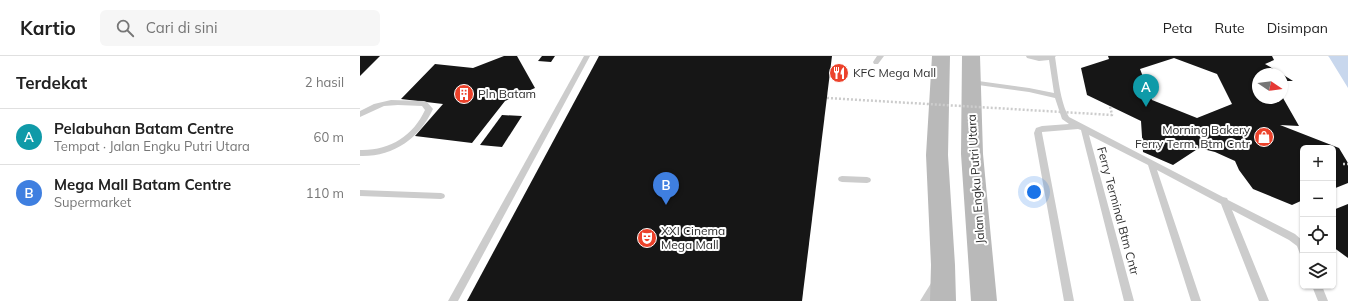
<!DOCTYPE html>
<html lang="id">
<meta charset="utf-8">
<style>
:root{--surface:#fff;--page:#f6f6f6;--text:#222;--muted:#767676;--line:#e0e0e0;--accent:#2563eb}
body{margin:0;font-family:Mulish,sans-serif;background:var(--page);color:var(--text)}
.controls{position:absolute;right:12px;bottom:12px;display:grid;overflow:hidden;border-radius:6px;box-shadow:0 1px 3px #0004}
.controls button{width:36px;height:36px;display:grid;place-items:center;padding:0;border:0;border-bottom:1px solid var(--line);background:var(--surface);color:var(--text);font:20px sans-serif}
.compass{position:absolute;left:892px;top:12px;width:36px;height:36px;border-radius:50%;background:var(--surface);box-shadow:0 1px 3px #0004;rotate:103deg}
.you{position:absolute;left:674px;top:136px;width:14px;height:14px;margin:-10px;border:3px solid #fff;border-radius:50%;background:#1a73e8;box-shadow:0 0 0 6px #1a73e833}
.badge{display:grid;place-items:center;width:26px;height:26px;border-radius:50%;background:var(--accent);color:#fff;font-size:13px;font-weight:700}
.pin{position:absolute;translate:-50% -33px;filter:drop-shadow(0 1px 2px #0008)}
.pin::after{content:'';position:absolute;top:21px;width:14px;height:12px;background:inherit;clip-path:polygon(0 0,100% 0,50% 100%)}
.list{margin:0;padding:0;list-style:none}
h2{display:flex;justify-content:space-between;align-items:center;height:52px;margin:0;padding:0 16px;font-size:17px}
h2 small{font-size:13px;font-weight:400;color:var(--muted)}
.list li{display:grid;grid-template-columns:26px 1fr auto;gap:12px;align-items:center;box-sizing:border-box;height:56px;padding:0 16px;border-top:1px solid var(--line)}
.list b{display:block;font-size:15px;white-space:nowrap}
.list p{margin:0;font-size:13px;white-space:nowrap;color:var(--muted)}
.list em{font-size:13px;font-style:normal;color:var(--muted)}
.icon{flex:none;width:22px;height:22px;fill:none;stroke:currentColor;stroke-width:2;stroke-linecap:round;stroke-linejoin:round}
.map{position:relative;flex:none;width:988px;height:245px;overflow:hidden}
header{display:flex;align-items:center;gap:24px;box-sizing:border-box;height:56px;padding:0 20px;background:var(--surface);border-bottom:1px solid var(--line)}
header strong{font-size:19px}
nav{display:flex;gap:22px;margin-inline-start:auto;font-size:14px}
.search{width:280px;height:36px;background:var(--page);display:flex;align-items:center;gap:10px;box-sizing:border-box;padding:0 14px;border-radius:6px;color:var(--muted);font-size:15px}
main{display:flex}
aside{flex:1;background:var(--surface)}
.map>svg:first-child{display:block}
</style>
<header>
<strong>Kartio</strong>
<div class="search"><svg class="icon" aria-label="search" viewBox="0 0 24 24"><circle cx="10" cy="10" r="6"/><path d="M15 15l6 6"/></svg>Cari di sini</div>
<nav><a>Peta</a><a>Rute</a><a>Disimpan</a></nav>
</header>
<main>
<aside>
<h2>Terdekat<small>2 hasil</small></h2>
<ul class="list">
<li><span class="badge" style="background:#0f9aa8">A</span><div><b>Pelabuhan Batam Centre</b><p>Tempat · Jalan Engku Putri Utara</p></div><em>60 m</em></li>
<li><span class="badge" style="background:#3f7fe0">B</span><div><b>Mega Mall Batam Centre</b><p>Supermarket</p></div><em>110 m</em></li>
</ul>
</aside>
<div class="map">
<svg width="988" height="245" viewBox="0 0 988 245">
<rect width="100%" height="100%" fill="#fff"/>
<path fill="#c8d7ed" d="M968,0H988V32L969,1Z"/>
<g fill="#161616" fill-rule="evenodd">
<path d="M0,0H20L0,20Z"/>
<path d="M144,0H157L175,32L145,45L112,87L55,80L83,48L41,43L75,8L113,12Z"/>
<path d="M182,0H195L191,6L178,5Z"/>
<path d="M239,0H472L442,245H107Z"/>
<path d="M748,0H912L914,4L905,8L922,18H898V24H896L898,27V42H923L939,70L920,69L979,92L988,107V127L973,133V92H943V144L932,149L893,133L879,114L875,105L855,96L839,92L813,109L783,96L781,65L727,39L721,12L749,3ZM814,2L857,18L872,48L837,62L792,44L780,13Z"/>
<path d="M922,18L933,25H922Z"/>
<path d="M142,59L162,60L142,91L120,89Z"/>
<path d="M988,148V202L973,191V154Z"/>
</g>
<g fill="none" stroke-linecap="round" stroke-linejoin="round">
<path stroke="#ccc" stroke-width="2.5" stroke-dasharray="2 2" stroke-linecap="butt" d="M983,108H988"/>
<g fill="#ccc" fill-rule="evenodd">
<path d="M224,0H230L98,245H88Z"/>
<path d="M517,0H524L518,8H514L513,6Z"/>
<path d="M666,0H696L695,1C698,19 700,46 709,61L863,141L867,142L868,144L935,178L943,185V199L940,198L937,190L929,184L872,154L909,245H899L861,148L797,114L841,245H831L788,109L729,79L774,245H764L721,74L718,73L682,76V77L714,245H704L674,77L676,72L682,70L709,68L702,63L695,42L669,36L611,28L608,26L611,24L669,32L694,37L689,4L679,5L667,2Z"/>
<path d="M31,44L64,45L67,46L73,53C59,83 33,101 0,100V94C29,95 53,80 65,54L62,50L38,49L24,50L0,61V55L14,48Z"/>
<path d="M482,120L507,121L510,122L511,124L510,126L507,127L482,126L479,125L478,123L479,121Z"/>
<path d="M0,134L81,137L84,138L85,140L84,142L81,143L0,140Z"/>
<path d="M576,223L579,224L581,227L570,245H560L573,224Z"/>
<path d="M952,230H962L968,245H958Z"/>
</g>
<g fill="#b9b9b9" fill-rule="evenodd">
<path d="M572,0H590L588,99L595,209L596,245H570L571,209L566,99Z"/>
<path d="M602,0H620L623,98L637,245H611L601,98Z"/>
</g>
<path stroke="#ccc" stroke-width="2.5" stroke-dasharray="2 2" stroke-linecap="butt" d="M467,42L752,59L750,50"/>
</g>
<defs>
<symbol id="restaurant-disc" viewBox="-11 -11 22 22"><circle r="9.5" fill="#ec422b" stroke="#fff"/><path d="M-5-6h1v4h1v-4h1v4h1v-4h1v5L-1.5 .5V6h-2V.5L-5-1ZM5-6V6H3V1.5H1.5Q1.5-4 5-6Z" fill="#fff"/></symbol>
<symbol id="building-disc" viewBox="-11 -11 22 22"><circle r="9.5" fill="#ec422b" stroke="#fff"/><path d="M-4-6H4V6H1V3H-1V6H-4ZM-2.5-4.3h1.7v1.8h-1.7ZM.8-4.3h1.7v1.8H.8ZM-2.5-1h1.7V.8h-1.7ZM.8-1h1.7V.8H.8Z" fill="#fff"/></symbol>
<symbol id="shop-disc" viewBox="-11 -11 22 22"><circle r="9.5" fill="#ec422b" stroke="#fff"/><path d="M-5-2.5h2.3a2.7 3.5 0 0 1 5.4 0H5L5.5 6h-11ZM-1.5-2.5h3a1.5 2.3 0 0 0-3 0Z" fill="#fff"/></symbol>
<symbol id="theatre-disc" viewBox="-11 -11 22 22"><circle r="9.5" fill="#ec422b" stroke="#fff"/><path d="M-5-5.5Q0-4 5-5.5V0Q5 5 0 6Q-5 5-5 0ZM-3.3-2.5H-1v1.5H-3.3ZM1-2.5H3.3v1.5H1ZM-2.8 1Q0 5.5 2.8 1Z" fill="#fff"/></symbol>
</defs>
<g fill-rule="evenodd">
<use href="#restaurant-disc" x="468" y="6" width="22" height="22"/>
<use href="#building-disc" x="93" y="27" width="22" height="22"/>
<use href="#shop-disc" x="893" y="70" width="22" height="22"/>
<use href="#theatre-disc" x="276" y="171" width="22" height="22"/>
</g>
<g text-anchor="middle" stroke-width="4" stroke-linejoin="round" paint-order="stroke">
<g font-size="12" fill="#2f2f2f" stroke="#fff" text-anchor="start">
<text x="493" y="21">KFC Mega Mall</text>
<text x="118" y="42">Pln Batam</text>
<text x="890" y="78" text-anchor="end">Morning Bakery<tspan x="890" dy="14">Ferry Term. Btm Cntr</tspan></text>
<text x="301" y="179">XXI Cinema<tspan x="301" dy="14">Mega Mall</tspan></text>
</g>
<g font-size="12" fill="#2f2f2f" stroke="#fff">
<text transform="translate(616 123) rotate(-94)" y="4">Jalan Engku Putri Utara</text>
<text transform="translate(758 155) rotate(75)" y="4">Ferry Terminal Btm Cntr</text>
</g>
</g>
</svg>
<div class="controls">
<button>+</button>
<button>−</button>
<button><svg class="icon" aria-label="locate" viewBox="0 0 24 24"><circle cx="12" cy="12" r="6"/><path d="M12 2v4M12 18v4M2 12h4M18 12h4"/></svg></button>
<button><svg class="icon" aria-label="layers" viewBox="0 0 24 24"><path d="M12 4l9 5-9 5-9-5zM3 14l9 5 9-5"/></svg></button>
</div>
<svg class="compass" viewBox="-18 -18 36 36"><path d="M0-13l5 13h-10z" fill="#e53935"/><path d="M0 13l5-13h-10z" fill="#767676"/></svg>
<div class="you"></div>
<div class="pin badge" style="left:786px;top:51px;background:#0f9aa8">A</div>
<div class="pin badge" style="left:306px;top:149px;background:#3f7fe0">B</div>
</div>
</main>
